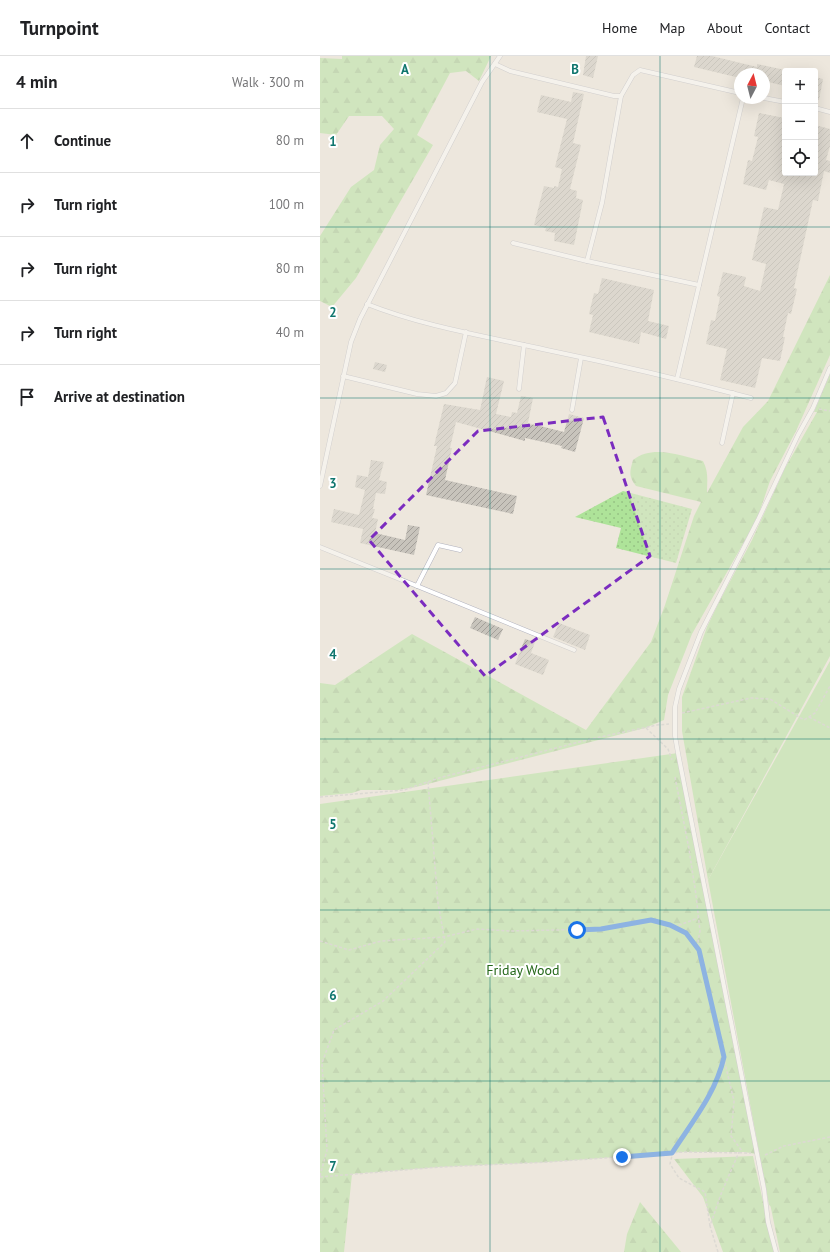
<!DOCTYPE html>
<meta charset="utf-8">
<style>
:root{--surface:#fff;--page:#f2f2f2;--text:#202124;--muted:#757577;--line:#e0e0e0}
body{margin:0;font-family:"PT Sans",sans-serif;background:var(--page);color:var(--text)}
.controls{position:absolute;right:12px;top:12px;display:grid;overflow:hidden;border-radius:4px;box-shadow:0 4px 16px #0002}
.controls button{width:36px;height:36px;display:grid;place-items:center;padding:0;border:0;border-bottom:1px solid var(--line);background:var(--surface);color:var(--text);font:20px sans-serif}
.compass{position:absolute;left:414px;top:12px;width:36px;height:36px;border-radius:50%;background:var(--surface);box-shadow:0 4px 16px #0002;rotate:7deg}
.stop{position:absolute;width:12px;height:12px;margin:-9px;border:3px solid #1a73e8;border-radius:50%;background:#fff}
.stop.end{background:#1a73e8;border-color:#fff;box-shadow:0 1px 4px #0008}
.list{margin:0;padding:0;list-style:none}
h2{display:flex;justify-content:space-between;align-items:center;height:52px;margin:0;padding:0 16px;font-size:17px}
h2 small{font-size:13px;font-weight:400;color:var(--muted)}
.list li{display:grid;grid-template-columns:26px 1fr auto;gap:12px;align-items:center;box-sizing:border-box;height:64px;padding:0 16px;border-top:1px solid var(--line)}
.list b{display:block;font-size:15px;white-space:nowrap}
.list em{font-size:13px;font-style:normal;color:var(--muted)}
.icon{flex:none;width:22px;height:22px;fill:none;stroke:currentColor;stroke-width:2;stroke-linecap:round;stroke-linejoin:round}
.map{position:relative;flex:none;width:510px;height:1196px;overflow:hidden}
header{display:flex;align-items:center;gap:24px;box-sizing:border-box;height:56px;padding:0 20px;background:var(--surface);border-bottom:1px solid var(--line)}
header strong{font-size:19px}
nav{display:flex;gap:22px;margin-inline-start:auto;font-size:14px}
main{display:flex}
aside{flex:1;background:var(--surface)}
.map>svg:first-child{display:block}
</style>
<header>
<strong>Turnpoint</strong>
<nav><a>Home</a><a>Map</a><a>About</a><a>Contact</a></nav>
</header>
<main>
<aside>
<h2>4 min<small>Walk · 300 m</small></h2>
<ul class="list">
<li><svg class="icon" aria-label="ahead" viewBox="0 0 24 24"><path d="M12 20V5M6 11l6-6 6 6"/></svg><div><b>Continue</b></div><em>80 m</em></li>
<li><svg class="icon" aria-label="right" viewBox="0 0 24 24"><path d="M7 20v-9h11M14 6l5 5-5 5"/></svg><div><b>Turn right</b></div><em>100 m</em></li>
<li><svg class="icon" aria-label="right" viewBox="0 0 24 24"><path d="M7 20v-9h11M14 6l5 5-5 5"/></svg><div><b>Turn right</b></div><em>80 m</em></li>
<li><svg class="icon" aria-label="right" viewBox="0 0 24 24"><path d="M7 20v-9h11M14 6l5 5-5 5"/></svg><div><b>Turn right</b></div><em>40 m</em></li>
<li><svg class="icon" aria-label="arrive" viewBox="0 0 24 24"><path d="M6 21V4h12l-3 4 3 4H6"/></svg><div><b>Arrive at destination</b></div></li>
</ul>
</aside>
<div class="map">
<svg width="510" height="1196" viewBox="0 0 510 1196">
<defs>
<pattern id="forest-firs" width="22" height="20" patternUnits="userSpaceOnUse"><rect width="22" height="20" fill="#aee399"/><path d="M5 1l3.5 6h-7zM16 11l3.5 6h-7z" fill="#96c384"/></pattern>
<pattern id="garden-dots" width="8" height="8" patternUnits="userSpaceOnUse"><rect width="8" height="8" fill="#aee399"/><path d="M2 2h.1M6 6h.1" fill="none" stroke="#96c384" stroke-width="1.8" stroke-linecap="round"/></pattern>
<pattern id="building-hatch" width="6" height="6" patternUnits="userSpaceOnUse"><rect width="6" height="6" fill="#c8c4bc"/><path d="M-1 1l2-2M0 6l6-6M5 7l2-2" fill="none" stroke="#a39f99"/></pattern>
</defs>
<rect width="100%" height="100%" fill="#ede7dd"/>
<path fill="#aee399" d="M510,605V1196L449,1149L388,824Z"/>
<g fill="url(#forest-firs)">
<path d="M22,0H171L159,25L146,15L130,17L97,79L113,89L36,222L12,251L0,245V180L31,131L54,114L60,89L74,73L62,60H29L16,79L0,77V2L22,3Z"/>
<path d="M510,219V299L476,375L450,425L437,463L372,578L348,639L344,664L325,672L96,731L78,734H41L32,737L0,740V627L15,629L92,578L266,674L331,586L345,549L374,460L381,446L316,430C308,420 310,415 313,404C333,388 361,400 383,405C389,416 387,426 387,437L423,371L448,345Z"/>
<path d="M510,318V600L388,824L362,675V641L387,571L398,548L432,484L465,412L497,356H494Z"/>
<path d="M358,697L436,1098L424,1096H364L229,1106L120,1111L32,1118L24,1196H0V748Z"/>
<path d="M510,1085V1196H460L440,1099L489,1087Z"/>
<path d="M433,1100L454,1196H403L383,1141L354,1103Z"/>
<path d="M320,1146L361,1196H304L307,1178Z"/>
</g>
<path fill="url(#garden-dots)" d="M303,435L372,453L356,507L296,492L301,472L255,461Z"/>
<g fill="url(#building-hatch)">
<path d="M266,0H278L273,22L263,19Z"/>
<path d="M377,0H392L437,11V8L465,14V30L444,25V18H420V22L374,11Z"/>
<path d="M495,21L503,23L499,44H495Z"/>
<path d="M253,36L264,38L253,87L261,89L250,133L257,135L256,142L263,144L254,189L234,185L235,177L225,175L226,172L214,169L224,130L234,132V130L238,131L242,113L235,111L247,63L217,56L221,39L251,46Z"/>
<path d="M439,57L464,62L465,117H495V69L510,73V90L506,104L510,105V117L504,115L498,145L493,144L474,232L477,233L471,258L468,257L463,281H465L460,305L442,302L435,332L400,324L407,293L386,288L391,264L395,265L400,241L397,240L403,216L426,221L424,230L440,235L446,208L432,204L444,151L458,154L464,128L449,124L446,134L423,128L428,104L432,105L438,81L434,80Z"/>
<path d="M282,222L334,234L328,265L349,270L346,283L321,276L319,288L269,276L273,259L269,258L274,237L278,238Z"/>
<path d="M55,306L67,309L65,316L53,313Z"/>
<path d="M167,321L184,325L176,358L191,361L192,356L197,357L201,340L213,342L208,367L244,376L249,358L264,362L255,396L241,392L242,390L205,382V385L136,366L130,392H132L125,424L197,440L193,458L106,439L117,390H114L124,348L160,354Z"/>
<path d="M51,404L64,406L59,424L67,426L65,438L56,437L53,453H55L52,462L58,463L55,477L85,484L88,469L100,471L94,499L40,487L43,473L11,466L14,453L39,459L45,434L35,431L37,419L48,421Z"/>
<path d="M155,561L183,573L178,584L150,572Z"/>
<path d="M239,567L270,579L265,594L233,581Z"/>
<path d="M205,583L215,586L211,597L229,604L223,619L195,608Z"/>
</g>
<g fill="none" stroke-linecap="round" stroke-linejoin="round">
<defs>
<g id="service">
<path d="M175,8L190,15L294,40H301L313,19L320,14L420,37"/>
<path d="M301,40L282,147L267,205L379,229"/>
<path d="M444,42L465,46"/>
<path d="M495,52L510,56"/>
<path d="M193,187L267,205"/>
<path d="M47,248C102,270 169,281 227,294C295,308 363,324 431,342"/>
<path d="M23,320L97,338L116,340L126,337L135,327L146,276"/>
<path d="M357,323L423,42"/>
<path d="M199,333L204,289"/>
<path d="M252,354L261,302"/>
<path d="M402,387L413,337"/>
<path d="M0,430L31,286L40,263L162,26L180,0"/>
<path d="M0,491L97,530L118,489L140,494"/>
<path d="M97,530L254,594"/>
<path d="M456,1196L448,1166L444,1133L358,697L355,680V651L359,633L381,576L438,464L478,379L493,352L510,312"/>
</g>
</defs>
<use href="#service" stroke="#b1b2be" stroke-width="5"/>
<g stroke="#c8c8c8" stroke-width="1.5" stroke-dasharray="3 2" stroke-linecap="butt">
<path d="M499,353L510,355"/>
<path d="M362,657L431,642L450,643L484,664L495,657L510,630"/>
<path d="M489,661L510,672"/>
<path d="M326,672L348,693L352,704"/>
<path d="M355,721L369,793L376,839L380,875L378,885L379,899L414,1045L411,1080L422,1095"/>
<path d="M0,741L84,734L119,722L271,683L337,669L349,668"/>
<path d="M354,871L378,862"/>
<path d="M0,885L29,894L61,885L124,881L157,873L190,875L281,873L331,864L350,869L366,877L378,892"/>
<path d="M445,1099L464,1090L510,1081"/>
<path d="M0,1120L7,1094L2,1007L14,974L63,945L125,886L118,847L108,726"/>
<path d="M0,1121L120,1111L229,1106L364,1096L431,1097"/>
<path d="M390,1170L385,1136L359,1122L350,1108C354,1086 372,1067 385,1049C394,1035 400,1019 403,1003"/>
<path d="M398,1196L390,1170L401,1138L419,1096"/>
</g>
<use href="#service" stroke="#fff" stroke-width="4"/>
</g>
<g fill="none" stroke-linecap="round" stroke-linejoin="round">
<path stroke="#1a73e8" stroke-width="5" d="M257,874L281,873L331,864L350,869L366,877L379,894L404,1001C396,1037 372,1066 352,1097L302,1101"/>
</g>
<path d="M0 0H510V1196H0ZM283,361L330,500L165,620L49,484L158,375Z" fill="#ede7dd" fill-opacity=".55" fill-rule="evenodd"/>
<path fill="none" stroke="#7b2cbf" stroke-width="3" stroke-dasharray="8 5" stroke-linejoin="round" d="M283,361L330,500L165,620L49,484L158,375Z"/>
<path fill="none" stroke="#0f766e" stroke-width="1" stroke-opacity="0.55" d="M170,0V1196M340,0V1196M0,171H510M0,342H510M0,513H510M0,683H510M0,854H510M0,1025H510"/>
<g text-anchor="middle" stroke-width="4" stroke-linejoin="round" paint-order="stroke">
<g font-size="14" fill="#25681a" stroke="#fff">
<text x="203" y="919">Friday Wood</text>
</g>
</g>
<g font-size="13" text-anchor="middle" font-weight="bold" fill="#0f766e" stroke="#fff" stroke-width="4" stroke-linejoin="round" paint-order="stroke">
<text x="85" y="18">A</text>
<text x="255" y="18">B</text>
<text x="13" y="90">1</text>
<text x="13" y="261">2</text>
<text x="13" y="432">3</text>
<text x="13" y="603">4</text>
<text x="13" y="773">5</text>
<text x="13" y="944">6</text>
<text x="13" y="1115">7</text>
</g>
</svg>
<div class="controls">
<button>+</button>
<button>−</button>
<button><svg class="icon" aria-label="locate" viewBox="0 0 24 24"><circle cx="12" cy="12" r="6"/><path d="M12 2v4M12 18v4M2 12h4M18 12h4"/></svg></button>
</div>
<svg class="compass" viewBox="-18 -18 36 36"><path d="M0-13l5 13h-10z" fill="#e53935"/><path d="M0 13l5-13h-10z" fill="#757577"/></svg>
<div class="stop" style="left:257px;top:874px"></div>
<div class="stop end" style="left:302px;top:1101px"></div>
</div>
</main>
